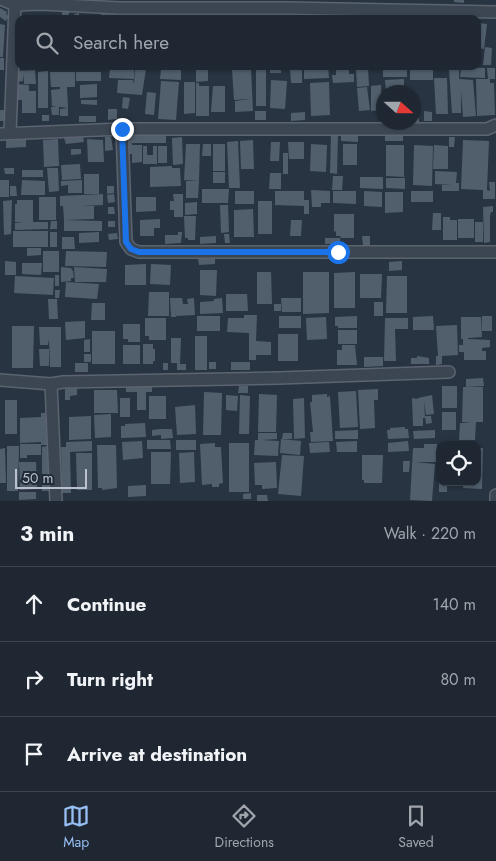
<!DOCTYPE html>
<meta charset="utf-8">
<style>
:root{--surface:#1e2732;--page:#262f3a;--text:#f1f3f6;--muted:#a1a5ac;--line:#3c444d;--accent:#96bff4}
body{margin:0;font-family:Jost,sans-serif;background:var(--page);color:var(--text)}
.controls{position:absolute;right:15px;bottom:15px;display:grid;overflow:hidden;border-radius:10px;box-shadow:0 1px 4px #0004}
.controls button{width:45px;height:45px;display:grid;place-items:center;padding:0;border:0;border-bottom:1px solid var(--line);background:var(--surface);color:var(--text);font:25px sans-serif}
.compass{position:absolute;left:376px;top:85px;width:45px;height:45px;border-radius:50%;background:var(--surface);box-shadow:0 1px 4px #0004;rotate:111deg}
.scale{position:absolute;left:15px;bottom:12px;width:72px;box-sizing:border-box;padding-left:5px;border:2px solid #bac1cc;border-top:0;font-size:14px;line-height:18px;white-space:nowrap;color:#bac1cc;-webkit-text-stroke:4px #212b37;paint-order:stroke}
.stop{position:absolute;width:15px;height:15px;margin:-11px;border:4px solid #1a73e8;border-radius:50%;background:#fff}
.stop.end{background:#1a73e8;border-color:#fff;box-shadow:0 1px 5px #0008}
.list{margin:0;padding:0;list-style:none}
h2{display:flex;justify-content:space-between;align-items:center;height:65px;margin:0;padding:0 20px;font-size:21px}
h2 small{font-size:16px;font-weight:400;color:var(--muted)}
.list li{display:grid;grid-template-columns:32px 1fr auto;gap:15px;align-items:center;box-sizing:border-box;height:75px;padding:0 20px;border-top:1px solid var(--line)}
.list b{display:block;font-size:19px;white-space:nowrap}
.list em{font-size:16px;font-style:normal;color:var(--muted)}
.icon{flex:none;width:28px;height:28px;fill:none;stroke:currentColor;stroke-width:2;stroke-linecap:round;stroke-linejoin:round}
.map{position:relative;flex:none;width:496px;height:501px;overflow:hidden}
.search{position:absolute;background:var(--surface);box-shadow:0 1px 4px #0004;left:15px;right:15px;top:15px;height:55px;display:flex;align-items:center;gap:12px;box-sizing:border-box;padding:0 18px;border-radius:10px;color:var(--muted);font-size:19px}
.sheet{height:290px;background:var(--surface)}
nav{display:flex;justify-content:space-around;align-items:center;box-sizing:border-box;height:70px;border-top:1px solid var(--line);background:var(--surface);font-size:14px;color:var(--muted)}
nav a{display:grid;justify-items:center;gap:2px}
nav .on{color:var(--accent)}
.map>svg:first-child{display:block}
</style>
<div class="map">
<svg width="496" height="501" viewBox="0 0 496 501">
<rect width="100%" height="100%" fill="#283442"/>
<g fill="#515f6d">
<path d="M454,0H464V3L454,2Z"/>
<path d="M0,8L7,12L6,14L9,16L6,21L0,17Z"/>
<rect x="62" y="11" width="7" height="8"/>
<rect x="157" y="11" width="20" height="8"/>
<rect x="268" y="11" width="9" height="8"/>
<rect x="344" y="12" width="11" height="7"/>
<path d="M79,13V19H74V14Z"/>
<rect x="101" y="13" width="14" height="6"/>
<rect x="149" y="13" width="7" height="6"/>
<path d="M198,13H209V19H197Z"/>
<rect x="280" y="13" width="9" height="6"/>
<rect x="318" y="13" width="11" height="6"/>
<path d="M479,23L487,24L484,49L477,48Z"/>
<path d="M0,24L5,25L3,57H0Z"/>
<path d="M485,47L492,48L491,65H483Z"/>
<rect x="0" y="58" width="4" height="12"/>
<path d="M62,66H74V68L62,69Z"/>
<rect x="256" y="66" width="10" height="40"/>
<path d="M328,66L329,78L304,79V67Z"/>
<path d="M196,67H208V81L196,82Z"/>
<rect x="270" y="67" width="11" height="6"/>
<path d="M302,67V83H291L290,68Z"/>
<path d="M368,67L369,86L357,87L356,68Z"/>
<rect x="383" y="67" width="24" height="10"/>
<rect x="410" y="67" width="23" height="13"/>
<path d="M461,67L485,68V78L460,77Z"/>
<path d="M110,68L134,69V79L109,78Z"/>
<path d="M135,68L146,69L142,95L117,93L118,80H133L134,84Z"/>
<path d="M251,68L253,111L235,112V101L250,99L234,100L232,69Z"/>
<path d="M349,68V74H354V82L333,83L332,75H336V69Z"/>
<path d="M487,68H495V79H490V83H494L495,115L477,116L476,79H488Z"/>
<path d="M161,69L181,70V80L160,79Z"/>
<path d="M459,69V79L473,80L476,116L463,117L461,91V113H452L449,70Z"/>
<path d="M35,70L36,84H24V74L23,81L16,82V71Z"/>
<path d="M48,71V108H38V72Z"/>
<path d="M50,72H75V87H67L68,108L52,106L51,90L60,89V87H51Z"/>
<rect x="76" y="72" width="25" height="9"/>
<path d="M434,78H447L448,114H436Z"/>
<path d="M404,79V92H386L385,80Z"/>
<path d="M271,80L287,81L285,109L270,108Z"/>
<path d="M161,81L179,82L176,120L158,119Z"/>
<path d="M184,82H195V113L184,114Z"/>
<path d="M329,82L330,115L311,116L310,83Z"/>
<path d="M196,83H199V86H209V116H196Z"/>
<path d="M16,84L29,85V91H36V113H22V100H16Z"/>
<path d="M97,84V97L80,98V85Z"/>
<path d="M381,85L382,110L371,111V86Z"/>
<path d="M213,86H225V112H211Z"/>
<path d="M367,87L370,110L359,111L357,88Z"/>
<path d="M147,92L156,93L154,115L145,114Z"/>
<path d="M123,97L130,98L128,109L122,108Z"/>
<path d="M81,100H97V105L81,104Z"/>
<path d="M59,106V115H52L51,107Z"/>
<path d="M68,108V116H60V109Z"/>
<path d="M108,109H117V119L108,120Z"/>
<rect x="0" y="110" width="4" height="11"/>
<rect x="255" y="111" width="11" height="9"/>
<path d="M424,111L432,112V121H424Z"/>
<path d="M305,112V120L291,121V113Z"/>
<rect x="42" y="115" width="7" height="6"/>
<path d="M414,115H416V118H419V122H414Z"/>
<rect x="79" y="116" width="17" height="6"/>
<path d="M341,133L358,134V142L341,141Z"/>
<path d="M142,134L166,135V143H132V145H142V162L132,163V154H126L125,135H142Z"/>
<path d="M331,134H338L337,174L330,173Z"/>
<path d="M63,135L83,136L84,142L66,144Z"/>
<rect x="385" y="135" width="18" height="6"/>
<path d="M111,136L113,150L105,151V137Z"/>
<path d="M182,137L183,164L173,165L172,138Z"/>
<path d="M449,137H455L454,147H449Z"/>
<path d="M26,139V147L6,148V140Z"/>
<path d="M58,139L59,166L44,167L43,140Z"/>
<path d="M87,139L103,140L104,162H88Z"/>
<path d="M253,140L254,169H241L240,141Z"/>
<path d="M463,140L489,141L487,190L490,191L489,182H495V199H483V190L461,189Z"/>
<path d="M238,141L240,188H229L227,142Z"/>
<path d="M271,142H280L279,161H270Z"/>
<path d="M288,142H304V159H289Z"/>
<path d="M186,144H200L199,181L184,180Z"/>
<path d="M203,144H211V156H202Z"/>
<rect x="213" y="144" width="12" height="27"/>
<path d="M311,144L327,145L326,172L310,171Z"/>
<rect x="343" y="144" width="14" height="21"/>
<path d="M386,145H404V177L386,176Z"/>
<path d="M414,145L433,146L432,186L413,185Z"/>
<path d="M434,145L448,146V169H433Z"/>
<path d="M143,146H147V155H153V146H157V164H143Z"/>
<rect x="158" y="146" width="9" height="17"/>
<path d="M71,149H81V154L71,155Z"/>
<rect x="283" y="153" width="5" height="21"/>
<path d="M80,164L81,179L62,180L61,165Z"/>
<path d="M172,166V168H180L181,186L150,187V167Z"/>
<path d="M4,168H14V174H5Z"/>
<path d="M47,168H58L59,191L49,192Z"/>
<rect x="22" y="170" width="21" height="7"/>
<path d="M435,171L457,172L456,183H459V191H442V185H452L435,184Z"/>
<rect x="213" y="172" width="12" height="11"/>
<path d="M270,173H281V189H269Z"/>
<rect x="84" y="174" width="15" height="20"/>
<path d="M333,176H343L342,190H332Z"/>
<path d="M360,177H383V189L360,188Z"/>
<path d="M386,178H405V189L386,188Z"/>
<rect x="0" y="180" width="9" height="17"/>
<path d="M22,180L45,181V195H21Z"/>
<path d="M82,180V193H68V185L61,186V181Z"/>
<path d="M186,181H199L198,198H186Z"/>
<path d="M10,186H16L17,196H10Z"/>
<path d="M107,186H114V193L107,194Z"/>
<path d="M202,189H229L228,203H202Z"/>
<path d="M311,190L330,191V203H321V207H312Z"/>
<rect x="235" y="191" width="19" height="13"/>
<path d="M275,191H304V200H309V214H304V206L275,205Z"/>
<path d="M333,191H356V204L333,203Z"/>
<path d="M364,191L382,192V207L364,206Z"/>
<rect x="411" y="191" width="22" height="11"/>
<path d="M385,192H403V212L385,213Z"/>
<path d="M103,194V205L82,206H94V219L64,220L63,206H60V196Z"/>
<path d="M114,194L115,202L108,203L107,195Z"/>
<path d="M173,194H183V217H174V210H170V201H174Z"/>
<rect x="39" y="197" width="17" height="23"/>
<path d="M136,197H156V211L136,212Z"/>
<path d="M12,200L11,234L4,235L3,201Z"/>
<path d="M17,200H33V222H48V229L15,230V223H23L15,222V204H17Z"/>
<rect x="258" y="201" width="14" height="33"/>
<path d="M197,202V214L185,215V203Z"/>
<path d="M220,205H228L229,232L221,233Z"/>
<path d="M493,206V212H491L490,216V242L484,243L483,207Z"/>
<path d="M108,207H114L115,214H108Z"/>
<path d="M253,209L254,237H234V210Z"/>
<path d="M433,213H441V230H432Z"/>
<path d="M334,214H354V238H340L341,236H336V231L334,232Z"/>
<path d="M184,216H196L195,240H188V238H185Z"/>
<path d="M443,217H450V220H457V240H443Z"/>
<path d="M160,219V228H154V236H140V220Z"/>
<rect x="458" y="219" width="16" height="19"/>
<path d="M64,220L102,221V231H64Z"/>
<path d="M291,220H302L301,236H290Z"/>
<path d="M51,221H57V229H50Z"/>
<rect x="108" y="221" width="7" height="6"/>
<rect x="475" y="222" width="8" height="20"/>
<rect x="13" y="231" width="35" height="16"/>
<rect x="50" y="232" width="7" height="15"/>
<path d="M99,232V242L79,243V233Z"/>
<path d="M178,232H182L181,243L165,244V235H178Z"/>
<path d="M117,233L118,239L109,240L108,234Z"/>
<path d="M224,234H229L230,243H225Z"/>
<path d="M216,236V243L200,244V237Z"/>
<path d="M362,236H370V245H363Z"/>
<path d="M62,237H74L75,249H62Z"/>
<rect x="325" y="238" width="15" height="6"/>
<path d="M27,248H41V255L27,256Z"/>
<rect x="43" y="251" width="16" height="21"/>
<path d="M66,251L107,252L106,267L65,266Z"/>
<path d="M198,258H215V264L199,265Z"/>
<path d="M5,261L16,262V275H5Z"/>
<path d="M402,261V270L389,271V262Z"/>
<path d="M22,263H42L41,275L22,274Z"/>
<path d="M146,264V285H125V265Z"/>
<path d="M151,264L171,265L170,285L150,284Z"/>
<path d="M61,267L71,268L73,271L74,278H71V281L61,282Z"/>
<path d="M74,267L107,269L106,282H75Z"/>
<path d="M200,270H217L216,296L200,295Z"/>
<path d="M257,272H271L272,304H257Z"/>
<path d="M303,272H329V313L303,314Z"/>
<path d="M355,272V308H334V273Z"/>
<path d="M360,274H382L381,298H360Z"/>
<rect x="55" y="275" width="4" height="11"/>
<path d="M15,276L54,278L53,295L14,293Z"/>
<path d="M387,276H407V313H386Z"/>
<path d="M66,282L99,284L97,299L65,297Z"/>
<path d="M55,290H60L59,298H55Z"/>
<path d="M149,292H169V316H148Z"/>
<path d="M226,294H247L248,311H226Z"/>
<path d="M170,298H182L183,304H188L187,299L194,298L195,315L176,316L175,308L176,317H171Z"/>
<path d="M222,298L223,313L200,314V302L214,301V299Z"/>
<path d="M281,298H301V312H282Z"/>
<path d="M48,299H57L58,319H49Z"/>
<rect x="374" y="302" width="9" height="14"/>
<path d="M92,303H105V320H91Z"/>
<rect x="274" y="304" width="7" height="7"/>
<path d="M244,315H257L256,341L271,342V355H256V360H249V333L227,332L228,318H244Z"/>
<rect x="197" y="316" width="23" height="15"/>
<rect x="279" y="316" width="22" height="12"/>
<path d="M357,316V328H338V326H335V317Z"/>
<path d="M433,316L434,330H413V317Z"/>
<rect x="482" y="316" width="10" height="15"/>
<path d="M326,317L327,339L307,340L306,318Z"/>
<path d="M461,317H481L482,337L468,338V339L490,340V347L482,348V351H486V360H464V352H459V345H463V339H461Z"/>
<path d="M145,318H166V340H149V336H145Z"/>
<path d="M385,318H408V329H395L396,361H384Z"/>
<path d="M85,321V338L66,340L65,322Z"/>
<path d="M123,324H140V342H128V339H123Z"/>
<path d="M457,325L458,355L442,356V364L436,365V356H438L436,326Z"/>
<path d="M12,326H34L33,368H12Z"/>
<path d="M39,327H61V367H50L49,339L48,345H40Z"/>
<rect x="338" y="330" width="19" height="14"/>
<rect x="92" y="331" width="23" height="33"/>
<rect x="278" y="334" width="20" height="27"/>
<rect x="195" y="336" width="12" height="34"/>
<path d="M171,338H181L180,364H186V370H177V363H171Z"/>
<path d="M90,339V352H84V340Z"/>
<path d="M143,344H153V349H155V361H153V364H143Z"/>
<rect x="123" y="345" width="17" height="19"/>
<path d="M342,345H355L357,365H337V350H342Z"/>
<path d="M39,349H49V366H40Z"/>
<rect x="84" y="354" width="7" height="8"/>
<path d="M417,356L429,358V364H411V358H417Z"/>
<path d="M364,357H383V366L364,367Z"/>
<rect x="209" y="362" width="7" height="7"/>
<rect x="231" y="362" width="19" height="8"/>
<rect x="75" y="363" width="13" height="9"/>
<rect x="163" y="363" width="5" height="7"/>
<path d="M483,378L484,386L466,387V379Z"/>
<path d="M152,383V392H146V410H137V392H126V384Z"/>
<path d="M239,386H248V393H238Z"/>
<rect x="442" y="386" width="15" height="22"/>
<path d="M463,387H483V422H476L475,440H459L460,423H471L462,422Z"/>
<path d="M77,388V395L70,396V400H65V389Z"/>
<path d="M378,389V400H374L375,428L360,429L358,390Z"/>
<path d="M94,390H117L118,413H94Z"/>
<path d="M356,391L358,427L340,428L338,392Z"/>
<path d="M204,392L222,393L221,435H203Z"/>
<path d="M259,394L277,395L276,432H258Z"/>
<path d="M327,394V397L330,396L333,441L311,442L310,432H313L310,402H312V395Z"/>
<path d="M226,395L238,396L237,411L226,410Z"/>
<path d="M240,395L250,396L249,434H239Z"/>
<path d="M432,395L434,414L426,415L424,401L425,418H423V426H413L412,398L418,399V398Z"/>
<rect x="149" y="396" width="17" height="23"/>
<rect x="120" y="398" width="10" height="19"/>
<path d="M304,398L305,438L294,439L293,399Z"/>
<rect x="5" y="400" width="12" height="34"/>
<path d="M195,405L196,434L177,435L175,407Z"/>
<rect x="442" y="412" width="14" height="18"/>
<path d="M41,413H49V445H41V442L20,443V418L41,417Z"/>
<path d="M111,414V437L95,438L94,415Z"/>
<path d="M91,416V439L69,440V417Z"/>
<path d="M425,416H431L432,423L426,424Z"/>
<path d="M145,423L146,437L121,438V426H125V424Z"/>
<path d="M405,427V429H408L409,438L388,439L387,430H390V428Z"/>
<path d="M160,429H172L173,438L161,439V435L152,436V430Z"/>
<path d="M358,430V439H335V431Z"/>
<path d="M435,430V438L414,439L413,431Z"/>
<path d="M258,433H277V439L262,440L279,441L278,456L254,455L255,440H258Z"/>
<path d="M283,433H292V439H282Z"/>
<path d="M281,439L301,441L300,455L280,453Z"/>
<path d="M147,440H170L171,449H147Z"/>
<rect x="176" y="440" width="20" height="10"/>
<path d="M92,441V451L70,452L71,493H62L61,447H66V442Z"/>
<path d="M142,441L143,458L123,460L122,442Z"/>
<path d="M357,441V452H337L336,442Z"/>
<path d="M408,441L409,451L388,452V443Z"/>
<path d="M329,442L330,452L310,453L309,443Z"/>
<path d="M215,443V447H221L223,483L219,484V487H212V484L202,485L200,444Z"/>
<rect x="229" y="443" width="20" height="49"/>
<path d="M20,444H41V455H27V458H20Z"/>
<path d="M424,444H437V462H415L435,464L432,501L410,500L413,448H424Z"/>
<path d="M97,445H116L117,488L102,490V488H98Z"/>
<path d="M7,446H19L18,491H7Z"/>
<path d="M49,446L50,491H42V447Z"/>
<path d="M5,448L6,483H0V449Z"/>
<path d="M477,448H483L482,489L463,488L464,482H477Z"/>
<path d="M151,452H171L170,484H151Z"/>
<path d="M194,452L195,482L180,483L179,453Z"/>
<path d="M76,453H92V490H77Z"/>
<path d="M282,455L304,456L301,496L278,494Z"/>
<path d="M362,455H383L382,483H364V480H362Z"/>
<path d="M403,461H410L409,472H403Z"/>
<path d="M19,462H36L37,489L20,490Z"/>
<path d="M276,462L277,488L262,489V485H255L254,463Z"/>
<path d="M439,482H456V485H447V492H439Z"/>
<path d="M146,485V496L128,497V486Z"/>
<path d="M19,492H36V499L19,500Z"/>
<path d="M251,493V499H243V494Z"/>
<path d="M257,495H267L268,501H257Z"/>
</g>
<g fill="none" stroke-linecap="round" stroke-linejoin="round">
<defs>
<g id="minor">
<path d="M3,0L15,5L41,4L120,8H287L496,12"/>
<path d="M122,129L126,242L131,249L139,252H496"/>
<path d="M10,133L15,5"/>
<path d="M0,134L122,129H487L496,125"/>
<path d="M0,380L51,384L63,382L279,378L449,372"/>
<path d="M51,384L56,501"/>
<path d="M496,501V495"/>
</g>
</defs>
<use href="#minor" stroke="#5b646f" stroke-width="14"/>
<use href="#minor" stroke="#3c4652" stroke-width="11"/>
</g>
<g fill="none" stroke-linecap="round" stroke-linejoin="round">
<path stroke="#1a73e8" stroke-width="6" d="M122,129L126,242L131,249L139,252H338"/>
</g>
</svg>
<div class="controls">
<button><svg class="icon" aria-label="locate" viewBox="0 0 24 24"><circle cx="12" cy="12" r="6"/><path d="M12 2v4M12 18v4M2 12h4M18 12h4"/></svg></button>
</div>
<svg class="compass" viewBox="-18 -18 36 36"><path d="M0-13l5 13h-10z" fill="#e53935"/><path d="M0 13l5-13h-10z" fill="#a1a5ac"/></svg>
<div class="scale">50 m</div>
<div class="stop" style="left:338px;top:252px"></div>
<div class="stop end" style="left:122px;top:129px"></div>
<div class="search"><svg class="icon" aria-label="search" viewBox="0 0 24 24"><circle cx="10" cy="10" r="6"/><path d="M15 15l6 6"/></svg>Search here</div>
</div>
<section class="sheet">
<h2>3 min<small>Walk · 220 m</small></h2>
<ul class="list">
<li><svg class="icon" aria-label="ahead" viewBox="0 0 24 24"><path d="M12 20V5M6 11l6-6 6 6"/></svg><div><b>Continue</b></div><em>140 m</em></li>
<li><svg class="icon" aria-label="right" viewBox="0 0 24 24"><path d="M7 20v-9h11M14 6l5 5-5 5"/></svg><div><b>Turn right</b></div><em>80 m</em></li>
<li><svg class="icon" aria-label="arrive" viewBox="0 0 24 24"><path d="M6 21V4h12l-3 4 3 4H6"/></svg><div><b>Arrive at destination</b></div></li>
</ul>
</section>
<nav>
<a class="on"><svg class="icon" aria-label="map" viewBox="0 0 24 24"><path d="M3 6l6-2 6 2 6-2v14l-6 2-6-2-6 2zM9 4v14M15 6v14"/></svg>Map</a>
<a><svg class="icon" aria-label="directions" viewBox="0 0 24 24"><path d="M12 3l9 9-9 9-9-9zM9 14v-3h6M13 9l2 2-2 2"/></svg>Directions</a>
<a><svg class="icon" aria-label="saved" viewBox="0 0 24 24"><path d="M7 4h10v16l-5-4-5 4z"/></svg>Saved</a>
</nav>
